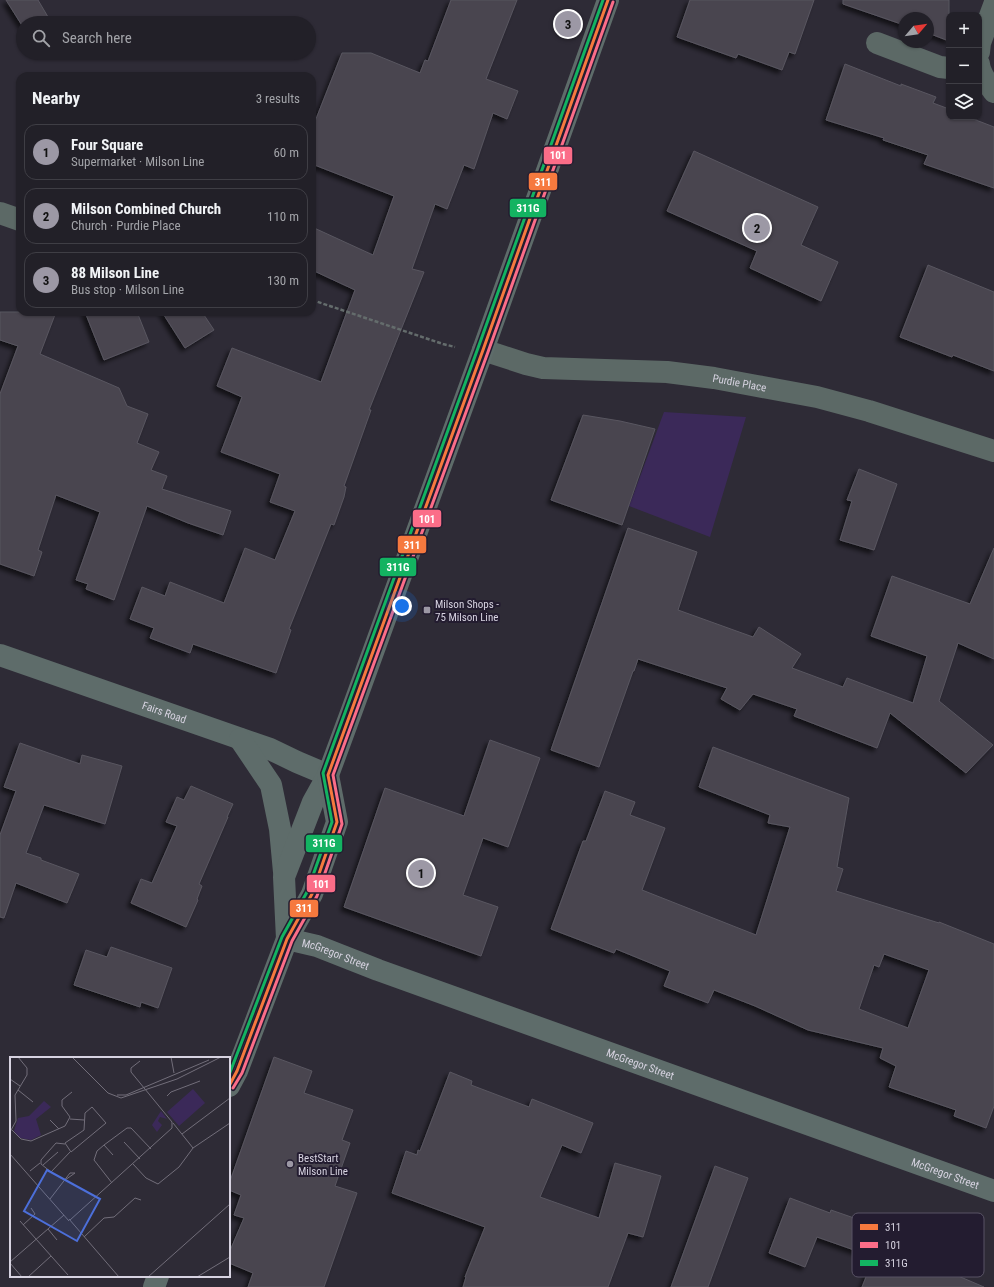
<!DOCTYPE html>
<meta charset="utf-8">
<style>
:root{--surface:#222028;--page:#2a2830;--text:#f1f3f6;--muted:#a2a3a8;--line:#3f3e45;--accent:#9c98a5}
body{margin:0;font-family:"Roboto Condensed",sans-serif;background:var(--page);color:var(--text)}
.controls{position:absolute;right:12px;top:12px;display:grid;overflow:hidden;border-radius:8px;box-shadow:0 1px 3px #0004}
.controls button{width:36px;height:36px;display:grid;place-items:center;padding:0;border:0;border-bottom:1px solid var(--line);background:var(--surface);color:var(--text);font:20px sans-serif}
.compass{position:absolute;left:898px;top:12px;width:36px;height:36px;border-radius:50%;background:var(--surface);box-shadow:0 1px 3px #0004;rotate:61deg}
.you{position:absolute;left:402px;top:606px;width:14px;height:14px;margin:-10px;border:3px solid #fff;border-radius:50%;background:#1a73e8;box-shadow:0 0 0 6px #1a73e833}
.badge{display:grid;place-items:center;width:26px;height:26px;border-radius:50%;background:var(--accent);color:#111;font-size:13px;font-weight:700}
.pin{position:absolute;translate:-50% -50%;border:2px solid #fff;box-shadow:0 1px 4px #0006}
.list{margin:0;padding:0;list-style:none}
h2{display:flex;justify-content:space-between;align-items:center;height:52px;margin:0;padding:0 16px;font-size:17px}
h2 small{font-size:13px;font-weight:400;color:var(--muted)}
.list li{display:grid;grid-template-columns:26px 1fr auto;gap:12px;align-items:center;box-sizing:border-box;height:56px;margin:0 8px 8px;padding:0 8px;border:1px solid var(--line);border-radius:12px}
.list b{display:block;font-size:15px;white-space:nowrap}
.list p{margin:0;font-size:13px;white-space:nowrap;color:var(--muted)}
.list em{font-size:13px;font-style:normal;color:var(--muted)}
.icon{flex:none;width:22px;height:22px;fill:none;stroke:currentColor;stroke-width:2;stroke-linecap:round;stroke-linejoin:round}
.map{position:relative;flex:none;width:994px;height:1287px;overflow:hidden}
.search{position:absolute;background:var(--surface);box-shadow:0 1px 3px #0004;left:16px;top:16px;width:300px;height:44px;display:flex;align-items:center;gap:10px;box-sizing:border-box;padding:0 14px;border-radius:22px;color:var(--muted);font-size:15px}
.panel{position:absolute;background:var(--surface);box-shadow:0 1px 3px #0004;left:16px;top:72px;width:300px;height:244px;border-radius:12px}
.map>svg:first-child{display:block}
</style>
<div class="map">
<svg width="994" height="1287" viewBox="0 0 994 1287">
<defs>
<filter id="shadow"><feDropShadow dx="-3.5" dy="3.5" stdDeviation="2" flood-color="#0009"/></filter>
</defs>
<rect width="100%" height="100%" fill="#2e2b36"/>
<path fill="#3b2959" d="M664,412L746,417L710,537L629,506Z"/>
<g fill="#48454f" stroke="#595660" fill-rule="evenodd" filter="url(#shadow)">
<path d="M6,0H38L51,22L23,23V27Z"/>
<path d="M451,0H517L486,79L518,91L507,119L493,113L474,169L464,165L447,209L435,204L412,269L424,272L369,410H371L344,486L346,487L344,497L334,525L331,524L289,629L291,630L276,673L193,644L190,653L150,638L154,628L130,619L142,587L165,596L170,582L224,603L245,548L275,560L295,511L270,502L280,474L221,452L242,397L217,386L232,348L321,382L355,290L312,270V227L373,255L394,196L312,164V129L342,53H371L420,73L425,60L428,61Z"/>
<path d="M690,0H814L795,54L789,52L782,70L738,54L736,58L677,37Z"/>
<path d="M843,0H949V41L928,33V18H904V25L843,4Z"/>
<path d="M845,64L901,86V84L936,97L933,103L949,109V117H968L994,127V188L924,164L928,155L883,140L884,138L826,120Z"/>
<path d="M694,151L818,207L801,245L838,262L821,301L750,268L757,251L667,211Z"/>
<path d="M928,265L994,292V371L953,355L952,357L900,337Z"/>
<path d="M0,312H56L40,354L119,388L127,406L148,414L137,443L159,452L151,470L167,476L162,489L231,511L223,535L188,523L147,506L114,600L86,589L88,584L76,580L100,512L56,495L38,550L42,552L34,576L0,564V394L18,346L0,340Z"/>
<path d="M85,312H137L149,342L104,360Z"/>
<path d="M162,312H202L214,330L185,348Z"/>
<path d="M583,415L620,421L655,429L622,525L551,500Z"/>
<path d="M859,469L897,484L874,550L840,540L852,501L847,500Z"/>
<path d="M628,528L697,552L678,610L753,637L759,627L801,654L792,668L843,687L847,678L913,703L927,656L871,636L892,576L970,604L994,548V659L958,643L939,701L993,745L966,773L890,713L877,748L794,716L797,709L753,694L740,710L721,699L727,688L638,659L634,671H633L599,767L551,750Z"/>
<path d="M490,740L540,758L508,847L483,838L463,895L498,907L481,956L344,907L385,788L464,816Z"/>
<path d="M20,743L80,764L82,755L122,766L105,824L44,805L26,853L41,858V860L79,874L67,903L16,883L4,918L0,917V835L16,791L4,787Z"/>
<path d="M713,747L849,798L837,867L843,869L836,891L939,923V922L994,944V1106L986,1128L954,1116L956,1110L889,1087L896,1066L880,1058L883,1048L808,1030L755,1006L714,990L708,1003L664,986L670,971L616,949L614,953L551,929L583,841H586L605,791L635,802L630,815L665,828L642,890L756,935L790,827L768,823L770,815L699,787ZM884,954L929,970L908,1028L859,1009L874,965L879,967Z"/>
<path d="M191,786L233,804L227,817H228L199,884L202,886L197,899L198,900L186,927L131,903L141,879L152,883L177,826L166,822L177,797L184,800Z"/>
<path d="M111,947L172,968L158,1008L141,1002L140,1007L74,985L86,950L107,957Z"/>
<path d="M274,1057L312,1071L304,1093L353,1110L342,1140L350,1143L335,1186L357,1193L324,1287H248L253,1273L229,1263V1253L244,1218L234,1215L241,1195L229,1190V1184Z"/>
<path d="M450,1072L472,1081L471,1085L529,1107L532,1099L593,1123L581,1153L562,1145L540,1197L599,1218L615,1163L661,1176L643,1237L628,1233L608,1287H463L466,1277H465L485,1227L392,1193L406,1151L417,1155L418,1150L420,1151Z"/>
<path d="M715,1166L748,1178L708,1287H671Z"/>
<path d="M790,1198L830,1213L831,1210L854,1218L853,1221L934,1253L930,1264L984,1287H862L874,1257L817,1237L805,1267L769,1253Z"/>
</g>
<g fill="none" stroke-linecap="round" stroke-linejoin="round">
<path stroke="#646c6c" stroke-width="2.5" stroke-dasharray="4 2" stroke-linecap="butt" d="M312,300L443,344L455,347"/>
<g stroke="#5c6966" stroke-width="22">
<path d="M877,43L940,67L949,68"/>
<path d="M979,52L980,43L994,5"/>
<path d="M979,64C980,74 988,84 994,92"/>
<path d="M0,213L20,220"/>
<path id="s1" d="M483,350L526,364L543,368L667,372L714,378L757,386L817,397L869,411L994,451"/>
</g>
<g stroke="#5e6c6a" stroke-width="22">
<path id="s2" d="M0,655L270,749L297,762L328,775"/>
<path d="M240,739L271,785L280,829L284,872"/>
<path d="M287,939L284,877L313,802L328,775L352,710L483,350L608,0"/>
<path id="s3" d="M287,939L317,946L378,970L994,1191"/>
<path d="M229,1086L237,1071L287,939L312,894L337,822L328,775"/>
<path d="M154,1287L158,1276"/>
</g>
<defs>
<path id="bus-1" d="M229,1086L237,1071L287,939L312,894L337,822L328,775L483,350L608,0"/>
<path id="bus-2" d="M233,1088L242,1073L292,941L317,896L342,824L333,775L488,352L613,2"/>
<path id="bus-3" d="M229,1075L282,937L307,892L332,822L323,773L478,348L603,0"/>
</defs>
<use href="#bus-1" stroke="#231c30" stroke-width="6"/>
<use href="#bus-2" stroke="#231c30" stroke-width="6"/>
<use href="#bus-3" stroke="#231c30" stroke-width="6"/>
<use href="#bus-1" stroke="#f6793e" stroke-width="3"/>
<use href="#bus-2" stroke="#fb6d88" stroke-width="3"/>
<use href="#bus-3" stroke="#13b361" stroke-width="3"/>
</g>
<g fill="#9c98a5" stroke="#231c30" stroke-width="1.5">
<rect x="423" y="606" width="8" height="8" rx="2"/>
<circle cx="290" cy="1164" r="4"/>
</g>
<g text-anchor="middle" stroke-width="4" stroke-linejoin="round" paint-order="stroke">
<g font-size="11" fill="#d7d3e1" stroke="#231c30">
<text dy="4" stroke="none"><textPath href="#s1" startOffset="260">Purdie Place</textPath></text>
<text dy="4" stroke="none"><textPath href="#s2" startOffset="174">Fairs Road</textPath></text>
<text dy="4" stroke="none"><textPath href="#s3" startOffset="51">McGregor Street</textPath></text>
<text dy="4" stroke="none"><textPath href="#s3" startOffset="375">McGregor Street</textPath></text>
<text dy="4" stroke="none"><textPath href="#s3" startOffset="699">McGregor Street</textPath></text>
</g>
<g font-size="11" fill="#d7d3e1" stroke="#231c30" text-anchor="start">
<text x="435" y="608">Milson Shops -<tspan x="435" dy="13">75 Milson Line</tspan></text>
<text x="298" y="1162">BestStart<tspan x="298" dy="13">Milson Line</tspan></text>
</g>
</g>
<g transform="translate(10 1057)">
<rect width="220" height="220" fill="#2e2b36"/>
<path d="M183,32L195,46L169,69L157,55ZM34,44L41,50L26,62L31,78L21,83L10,81L4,74L8,61L19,59ZM151,54L157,62L150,60L148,64L152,68L147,75L142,68Z" fill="#3b2959"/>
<path fill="none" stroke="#726e7a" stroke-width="1" d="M62,0L98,36L111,41L167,22L211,0M161,0L164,16M0,22L10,29M8,33L23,45M107,38H116L199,3M157,39L161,35L190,24M82,50L96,66L61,95L55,86L74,73L75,56ZM60,62L74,63M40,63L49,72M163,66L183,91M2,73L11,82L21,84L55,69L60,60L52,49V43L62,35M0,75L6,64L5,38L17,18V11L8,0M172,77L220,41M114,85L130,102M55,87L46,86L31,103V107L41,115L60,95M94,88L103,98M0,97L59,164M123,107L136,121L148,127L169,110L183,91L220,66M33,108L48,95M20,114L30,106M102,126L84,103L87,94L94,88L117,71H121L141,92M40,142L60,116H65L55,123M59,162L109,220M60,163L162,71V65L121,15V11L130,4M10,164L58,218M13,168L25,157L21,151M38,172L47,183M74,180L94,161L104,160L125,141L131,143M0,205L54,158M0,206L12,220M18,220L41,199M138,220L220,147M187,220L220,200"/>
<path fill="#4c6fda" fill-opacity="0.15" stroke="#4c6fda" stroke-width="2" d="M37,113L90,142L67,184L14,154Z"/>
<rect width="220" height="220" fill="none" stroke="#d7d3e1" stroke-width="2"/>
</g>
<rect x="852" y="1213" width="132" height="64" rx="6" fill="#231c30" stroke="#595365" stroke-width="1"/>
<rect x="860" y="1224" width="18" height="6" fill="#f6793e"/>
<rect x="860" y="1242" width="18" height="6" fill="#fb6d88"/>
<rect x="860" y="1260" width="18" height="6" fill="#13b361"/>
<g font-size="11" fill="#d7d3e1">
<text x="885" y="1231">311</text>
<text x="885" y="1249">101</text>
<text x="885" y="1267">311G</text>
</g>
<g stroke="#231c30" stroke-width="1.5">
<rect x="543" y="146" width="30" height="19" rx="4" fill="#fb6d88"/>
<rect x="528" y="172" width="30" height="19" rx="4" fill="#f6793e"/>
<rect x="509" y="198" width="38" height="20" rx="4" fill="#13b361"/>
<rect x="412" y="509" width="30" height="19" rx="4" fill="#fb6d88"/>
<rect x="397" y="535" width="30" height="19" rx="4" fill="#f6793e"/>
<rect x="379" y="557" width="38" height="20" rx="4" fill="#13b361"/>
<rect x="305" y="834" width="38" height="19" rx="4" fill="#13b361"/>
<rect x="306" y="874" width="30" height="19" rx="4" fill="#fb6d88"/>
<rect x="289" y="899" width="30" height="19" rx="4" fill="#f6793e"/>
</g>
<g font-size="11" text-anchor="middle" font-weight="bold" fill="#fff">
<text x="558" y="159">101</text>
<text x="543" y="186">311</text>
<text x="528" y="212">311G</text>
<text x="427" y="523">101</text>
<text x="412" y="549">311</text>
<text x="398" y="571">311G</text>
<text x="324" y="847">311G</text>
<text x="321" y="888">101</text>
<text x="304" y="912">311</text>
</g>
</svg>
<div class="controls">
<button>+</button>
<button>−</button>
<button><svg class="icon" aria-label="layers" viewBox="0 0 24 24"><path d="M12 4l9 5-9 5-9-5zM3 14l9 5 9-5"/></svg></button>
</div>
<svg class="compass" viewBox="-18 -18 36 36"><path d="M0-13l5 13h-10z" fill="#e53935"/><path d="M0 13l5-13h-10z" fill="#a2a3a8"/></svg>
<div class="you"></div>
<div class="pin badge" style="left:421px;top:873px">1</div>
<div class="pin badge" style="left:757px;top:228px">2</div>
<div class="pin badge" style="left:568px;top:24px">3</div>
<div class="search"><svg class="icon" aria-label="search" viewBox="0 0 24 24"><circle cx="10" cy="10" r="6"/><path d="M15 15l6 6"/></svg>Search here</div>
<section class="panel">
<h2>Nearby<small>3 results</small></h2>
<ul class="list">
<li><span class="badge">1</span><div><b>Four Square</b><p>Supermarket · Milson Line</p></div><em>60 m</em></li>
<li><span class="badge">2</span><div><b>Milson Combined Church</b><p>Church · Purdie Place</p></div><em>110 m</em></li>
<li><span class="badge">3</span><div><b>88 Milson Line</b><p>Bus stop · Milson Line</p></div><em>130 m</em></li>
</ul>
</section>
</div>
